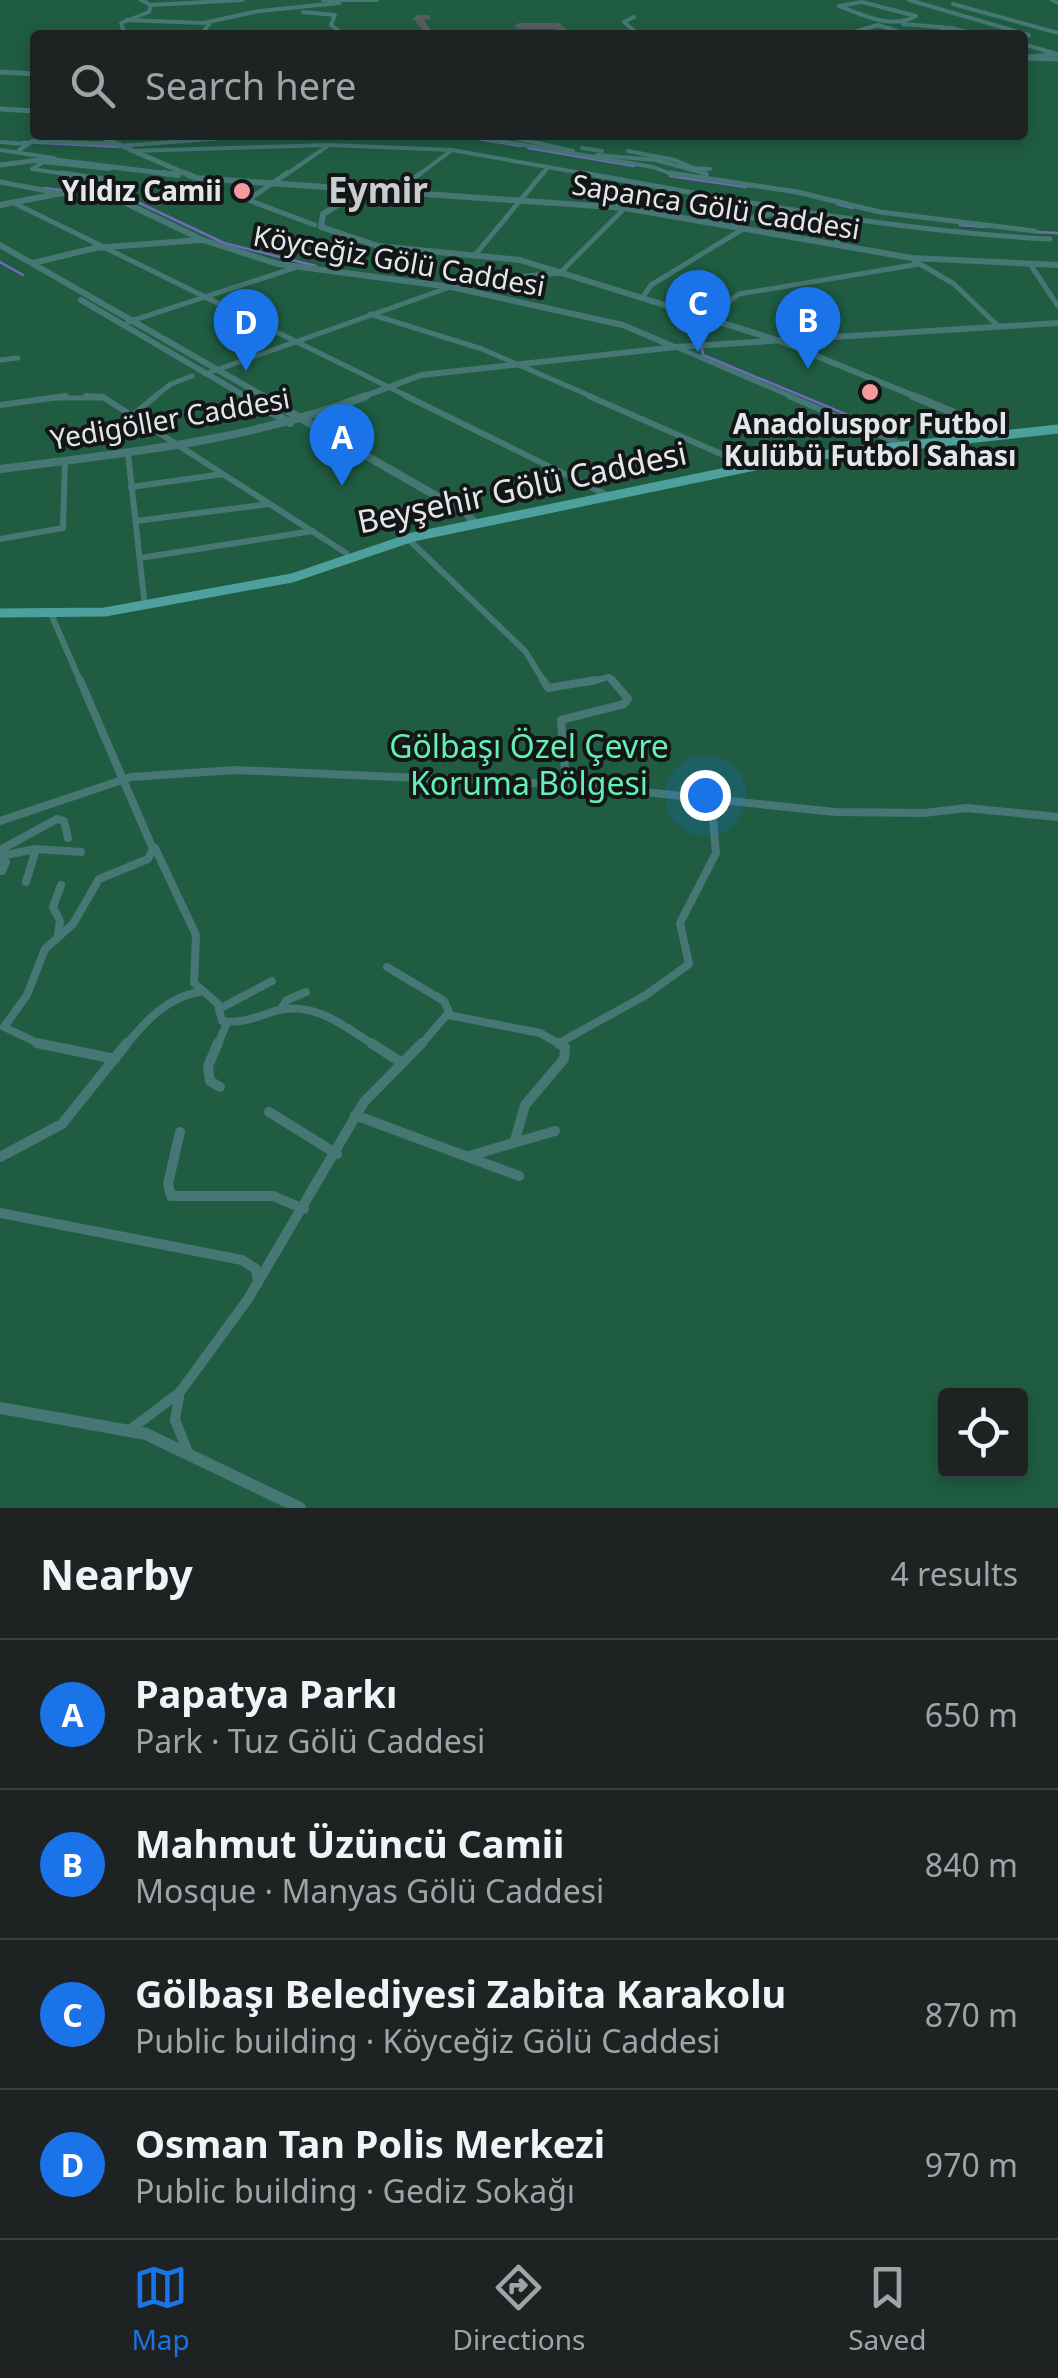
<!DOCTYPE html>
<meta charset="utf-8">
<style>
:root{--surface:#1f2223;--page:#272a2b;--text:#f1f3f6;--muted:#a1a4a6;--line:#3c3f41;--accent:#1a73e8}
body{margin:0;font-family:"Noto Sans",sans-serif;background:var(--page);color:var(--text)}
.controls{position:absolute;right:30px;bottom:30px;display:grid;overflow:hidden;border-radius:10px;box-shadow:0 5px 15px #0003}
.controls button{width:90px;height:90px;display:grid;place-items:center;padding:0;border:0;border-bottom:2px solid var(--line);background:var(--surface);color:var(--text);font:50px sans-serif}
.you{position:absolute;left:705px;top:795px;width:35px;height:35px;margin:-25px;border:8px solid #fff;border-radius:50%;background:#1a73e8;box-shadow:0 0 0 15px #1a73e833}
.badge{display:grid;place-items:center;width:65px;height:65px;border-radius:50%;background:var(--accent);color:#fff;font-size:32px;font-weight:700}
.pin{position:absolute;translate:-50% -82px;filter:drop-shadow(0 2px 5px #0008)}
.pin::after{content:'';position:absolute;top:52px;width:35px;height:30px;background:inherit;clip-path:polygon(0 0,100% 0,50% 100%)}
.list{margin:0;padding:0;list-style:none}
h2{display:flex;justify-content:space-between;align-items:center;height:130px;margin:0;padding:0 40px;font-size:42px}
h2 small{font-size:32px;font-weight:400;color:var(--muted)}
.list li{display:grid;grid-template-columns:65px 1fr auto;gap:30px;align-items:center;box-sizing:border-box;height:150px;padding:0 40px;border-top:2px solid var(--line)}
.list b{display:block;font-size:38px;white-space:nowrap}
.list p{margin:0;font-size:32px;white-space:nowrap;color:var(--muted)}
.list em{font-size:32px;font-style:normal;color:var(--muted)}
.icon{flex:none;width:55px;height:55px;fill:none;stroke:currentColor;stroke-width:2;stroke-linecap:round;stroke-linejoin:round}
.map{position:relative;flex:none;width:1058px;height:1508px;overflow:hidden}
.search{position:absolute;background:var(--surface);box-shadow:0 5px 15px #0003;left:30px;right:30px;top:30px;height:110px;display:flex;align-items:center;gap:25px;box-sizing:border-box;padding:0 35px;border-radius:10px;color:var(--muted);font-size:38px}
.sheet{height:730px;background:var(--surface)}
nav{display:flex;justify-content:space-around;align-items:center;box-sizing:border-box;height:140px;border-top:2px solid var(--line);background:var(--surface);font-size:28px;color:var(--muted)}
nav a{display:grid;justify-items:center;gap:5px}
nav .on{color:var(--accent)}
.map>svg:first-child{display:block}
</style>
<div class="map">
<svg width="1058" height="1508" viewBox="0 0 1058 1508">
<rect width="100%" height="100%" fill="#292d2f"/>
<path fill="#1f5c42" fill-rule="evenodd" d="M0,0H1058V1508H0ZM35,35H1023V135H35ZM946,1396H1020V1470H946Z"/>
<g fill="none" stroke-linecap="round" stroke-linejoin="round">
<g stroke="#706ab8" stroke-width="2.5">
<path d="M454,135L520,146"/>
<path d="M263,136L286,135"/>
<path d="M23,142L120,147"/>
<path d="M528,148L634,166"/>
<path d="M670,176L746,187"/>
<path d="M44,188L61,190"/>
<path d="M79,190H112L224,243L316,266"/>
<path d="M837,204L853,208"/>
<path d="M960,225L987,227"/>
<path d="M1035,232L1058,233"/>
<path d="M0,262L23,275"/>
<path d="M702,349L703,355L879,428"/>
</g>
<g fill="#585c5e" fill-rule="evenodd">
<path d="M418,15H430V19L424,20L434,35H426L413,18Z"/>
<path d="M559,23L573,35H563L556,29H519L514,26L519,23Z"/>
<path d="M486,31L490,35H480Z"/>
</g>
<g stroke="#467775" stroke-width="4">
<path d="M141,0L151,5L243,0"/>
<path d="M323,0H377"/>
<path d="M909,0L1029,35L1023,39"/>
<path d="M1052,0L1058,3"/>
<path d="M862,2L916,16C891,30 864,15 839,6Z"/>
<path d="M953,4L1058,33"/>
<path d="M303,12L335,15L331,25L344,35"/>
<path d="M634,17L624,22L639,35"/>
<path d="M127,20L203,23L259,11L339,3"/>
<path d="M903,24L952,28"/>
<path d="M125,35L121,23L149,12L151,5"/>
<path d="M201,35L210,23"/>
<path d="M844,35L878,25L909,35"/>
<path d="M929,35L952,28L977,35"/>
<path d="M1023,44L1057,54L1023,57"/>
<path d="M465,135L653,167L677,176"/>
<path d="M502,135L573,151"/>
<path d="M0,142L25,144"/>
<path d="M119,146L262,135"/>
<path d="M582,148L602,151"/>
<path d="M0,150L54,158"/>
<path d="M19,150L33,141L114,144"/>
<path d="M131,151L329,145L452,150L598,176"/>
<path d="M597,155L656,160L707,174L675,160L628,151"/>
<path d="M691,168L710,169"/>
<path d="M80,176L32,169L43,162L110,169"/>
<path d="M284,176L329,145"/>
<path d="M417,176L452,150"/>
<path d="M541,176L548,167"/>
</g>
<g stroke="#467775" stroke-width="5">
<path d="M62,173L104,179"/>
<path d="M287,173L248,200L315,225"/>
<path d="M583,173C739,201 892,231 1050,239"/>
<path d="M670,173L797,192L880,212L1035,231"/>
<path d="M704,173H705"/>
<path d="M0,182L59,193"/>
<path d="M395,192L421,173"/>
<path d="M12,202L411,398"/>
<path d="M826,216L839,245"/>
<path d="M736,227L747,219L791,210"/>
<path d="M475,255L543,173"/>
<path d="M915,261L954,284L998,326"/>
<path d="M1030,264L1058,306"/>
<path d="M561,272L625,208"/>
<path d="M643,297L651,285L743,229"/>
<path d="M370,314L482,349L595,398"/>
<path d="M708,317L739,294L919,264"/>
<path d="M128,322L294,268"/>
<path d="M676,347L795,398"/>
<path d="M0,360L18,358"/>
<path d="M205,374L470,280L564,273"/>
<path d="M48,398H105"/>
<path d="M153,398L171,384L192,376"/>
</g>
<g stroke="#467775" stroke-width="6">
<path d="M86,396L103,397L346,553"/>
<path d="M406,396L605,494"/>
<path d="M589,396L744,464"/>
<path d="M789,396L898,443"/>
<path d="M0,405L66,396"/>
<path d="M133,415L156,396"/>
<path d="M128,453L144,598"/>
<path d="M131,487L223,474"/>
<path d="M136,521L269,504"/>
<path d="M0,539L63,528L65,461"/>
<path d="M408,539L525,651L545,683"/>
<path d="M140,558L313,531"/>
<path d="M51,614L81,683"/>
<path d="M586,683L609,677L614,683"/>
</g>
<g stroke="#467775" stroke-width="8">
<path d="M543,680L548,688L596,680"/>
<path d="M560,785L565,770L561,720L624,704L628,699L612,680"/>
<path d="M0,821L131,777L235,770L577,785L835,812L924,813L966,808L1058,817"/>
<path d="M155,848L196,935L194,983L218,1004L222,1021C241,1024 257,1017 275,1011C313,1000 345,1026 375,1046"/>
<path d="M0,850L57,819L64,821L68,838"/>
<path d="M0,856L36,849L81,852"/>
<path d="M0,860L6,862L2,871"/>
<path d="M26,882L36,849"/>
<path d="M58,934L60,921L53,907L61,885"/>
<path d="M387,967L444,1001L449,1012L420,1046"/>
<path d="M219,1009L272,981"/>
<path d="M281,1009L287,1000L306,992"/>
<path d="M448,1015L540,1033L563,1046"/>
<path d="M561,1042L646,995L689,964L680,923L716,853L711,798"/>
<path d="M44,1046L4,1027L27,995L45,949L73,924L99,879L148,859L153,849L80,680"/>
<path d="M125,1046C146,1021 166,998 199,992"/>
<path d="M217,1046L227,1023"/>
</g>
<g stroke="#467775" stroke-width="10">
<path d="M37,1043L115,1059"/>
<path d="M218,1043L208,1066L210,1081L220,1087"/>
<path d="M371,1043L402,1063"/>
<path d="M269,1112L337,1154"/>
<path d="M355,1115L519,1176"/>
<path d="M180,1132L168,1184L171,1196H273L304,1209"/>
<path d="M515,1140L525,1105L564,1059L565,1047L558,1043"/>
<path d="M469,1156L555,1131"/>
<path d="M0,1157L62,1124L127,1043"/>
<path d="M0,1213L242,1260L256,1269L258,1283"/>
<path d="M179,1397L175,1420L188,1452"/>
<path d="M131,1429L180,1392L248,1299L364,1102L422,1043"/>
</g>
<g stroke="#467775" stroke-width="5">
<path d="M1023,58L1058,59"/>
<path d="M0,72L35,74"/>
<path d="M0,109L35,111"/>
<path d="M97,135L191,176"/>
<path d="M0,165L47,159L178,175"/>
</g>
<g stroke="#467775" stroke-width="6">
<path d="M163,173L178,175"/>
<path d="M185,173L196,178L625,208L912,258L1058,265"/>
<path d="M377,193L346,200L323,214L321,227L378,246L520,260L780,341L919,398"/>
<path d="M0,205L62,193L107,194L203,240L278,264L451,287L623,325L672,346"/>
<path d="M0,245L267,398"/>
<path d="M33,263L95,248L200,240"/>
<path d="M81,300L248,398"/>
<path d="M360,398L421,375L676,347L1058,323"/>
</g>
<g stroke="#467775" stroke-width="8">
<path d="M244,396L290,423"/>
<path d="M262,396L466,513L476,524"/>
<path d="M913,396L1008,435"/>
<path d="M0,469C125,453 249,441 366,396"/>
</g>
<path stroke="#467775" stroke-width="12" d="M0,1408L146,1434L300,1508"/>
<path stroke="#4ea09e" stroke-width="9" d="M0,613L105,612L292,578L413,537L794,458L1058,429"/>
</g>
<g fill="#f59b9d" stroke="#131516" stroke-width="4">
<circle cx="242" cy="191" r="10"/>
<circle cx="870" cy="392" r="10"/>
</g>
<g text-anchor="middle" stroke-width="8" stroke-linejoin="round" paint-order="stroke">
<g font-size="28" font-weight="bold" fill="#e4e7e9" stroke="#131516" text-anchor="end">
<text x="222" y="201">Yıldız Camii</text>
<text x="870" y="434" text-anchor="middle">Anadoluspor Futbol<tspan x="870" dy="32">Kulübü Futbol Sahası</tspan></text>
</g>
<g font-size="28" fill="#e4e7e9" stroke="#131516">
<text transform="translate(716 207) rotate(9)" y="10">Sapanca Gölü Caddesi</text>
<text transform="translate(399 261) rotate(10)" y="10">Köyceğiz Gölü Caddesi</text>
<text transform="translate(170 419) rotate(-10)" y="10">Yedigöller Caddesi</text>
</g>
<g font-size="32" fill="#e4e7e9" stroke="#131516">
<text transform="translate(522 488) rotate(-12)" y="11">Beyşehir Gölü Caddesi</text>
</g>
<g font-size="32" fill="#64efb4" stroke="#131516">
<text x="529" y="758">Gölbaşı Özel Çevre<tspan x="529" dy="37">Koruma Bölgesi</tspan></text>
</g>
<g font-size="35" font-weight="bold" fill="#c8ced0" stroke="#131516">
<text x="378" y="203">Eymir</text>
</g>
</g>
</svg>
<div class="controls">
<button><svg class="icon" aria-label="locate" viewBox="0 0 24 24"><circle cx="12" cy="12" r="6"/><path d="M12 2v4M12 18v4M2 12h4M18 12h4"/></svg></button>
</div>
<div class="you"></div>
<div class="pin badge" style="left:342px;top:486px">A</div>
<div class="pin badge" style="left:808px;top:369px">B</div>
<div class="pin badge" style="left:698px;top:352px">C</div>
<div class="pin badge" style="left:246px;top:371px">D</div>
<div class="search"><svg class="icon" aria-label="search" viewBox="0 0 24 24"><circle cx="10" cy="10" r="6"/><path d="M15 15l6 6"/></svg>Search here</div>
</div>
<section class="sheet">
<h2>Nearby<small>4 results</small></h2>
<ul class="list">
<li><span class="badge">A</span><div><b>Papatya Parkı</b><p>Park · Tuz Gölü Caddesi</p></div><em>650 m</em></li>
<li><span class="badge">B</span><div><b>Mahmut Üzüncü Camii</b><p>Mosque · Manyas Gölü Caddesi</p></div><em>840 m</em></li>
<li><span class="badge">C</span><div><b>Gölbaşı Belediyesi Zabita Karakolu</b><p>Public building · Köyceğiz Gölü Caddesi</p></div><em>870 m</em></li>
<li><span class="badge">D</span><div><b>Osman Tan Polis Merkezi</b><p>Public building · Gediz Sokağı</p></div><em>970 m</em></li>
</ul>
</section>
<nav>
<a class="on"><svg class="icon" aria-label="map" viewBox="0 0 24 24"><path d="M3 6l6-2 6 2 6-2v14l-6 2-6-2-6 2zM9 4v14M15 6v14"/></svg>Map</a>
<a><svg class="icon" aria-label="directions" viewBox="0 0 24 24"><path d="M12 3l9 9-9 9-9-9zM9 14v-3h6M13 9l2 2-2 2"/></svg>Directions</a>
<a><svg class="icon" aria-label="saved" viewBox="0 0 24 24"><path d="M7 4h10v16l-5-4-5 4z"/></svg>Saved</a>
</nav>
